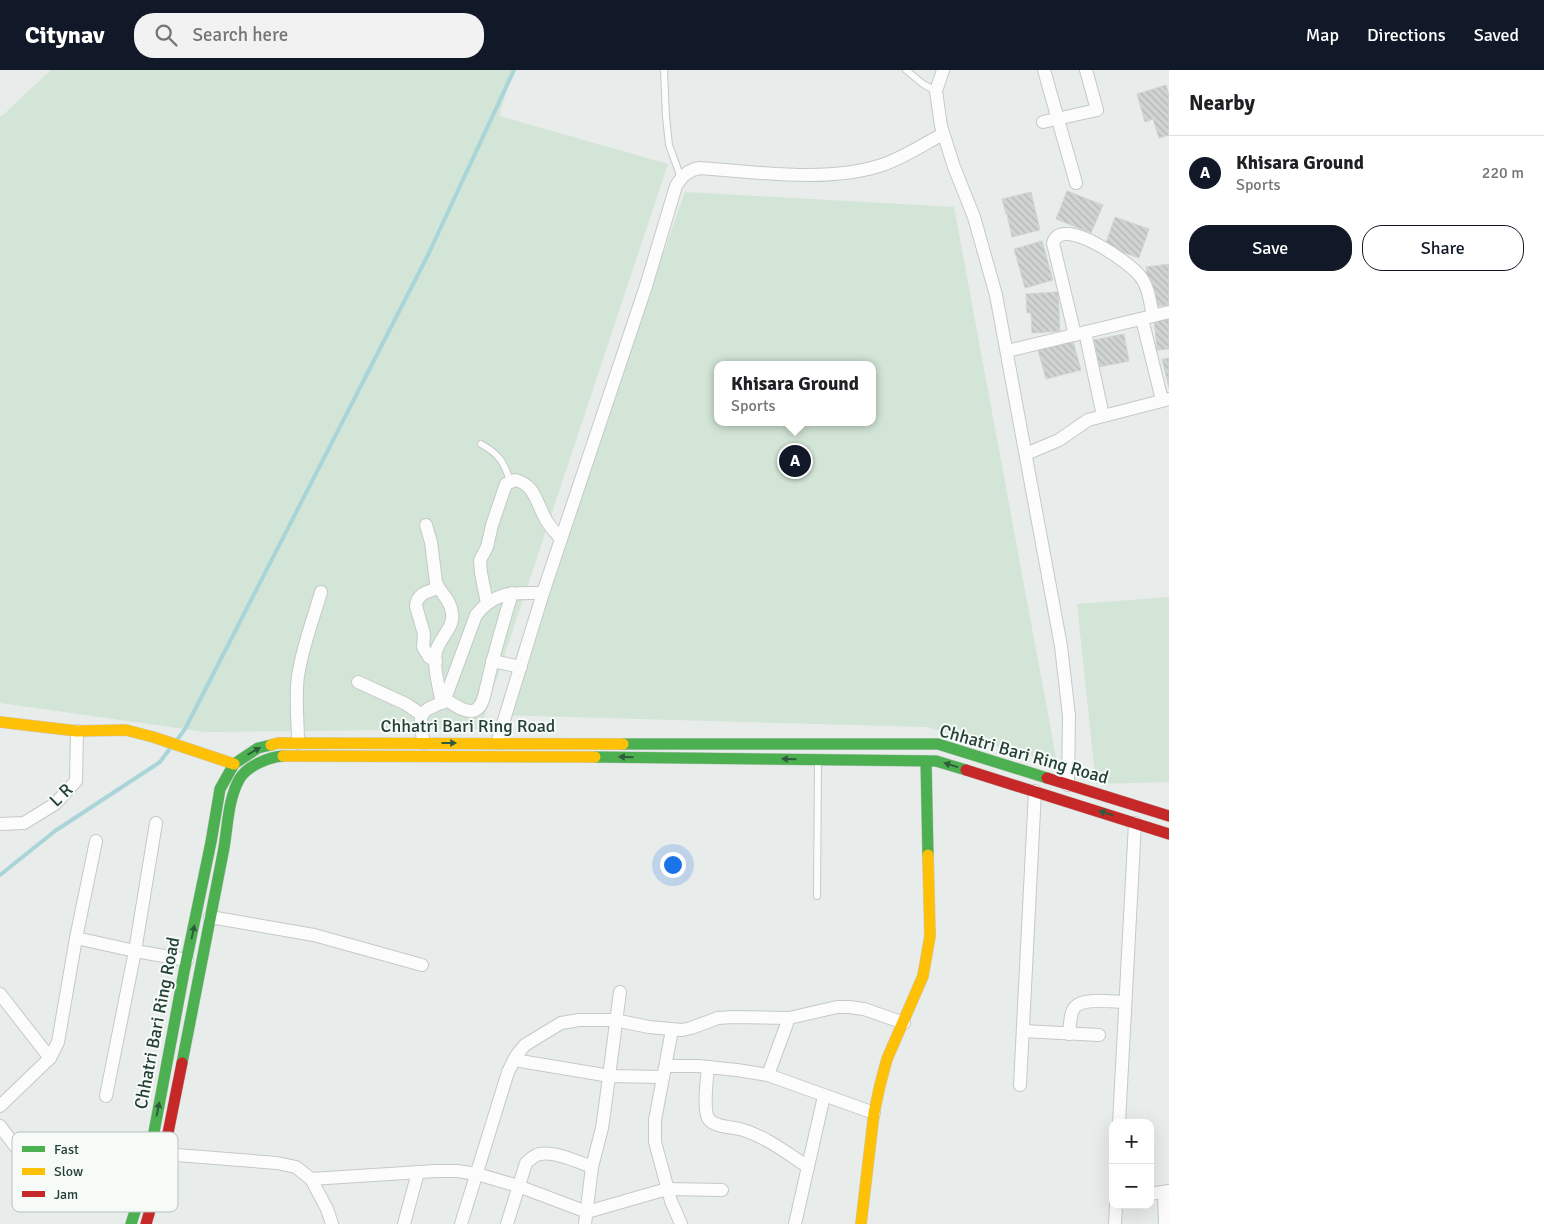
<!DOCTYPE html>
<meta charset="utf-8">
<style>
:root{--surface:#fff;--page:#f2f2f2;--text:#202124;--muted:#757577;--line:#e0e0e0;--accent:#111827}
body{margin:0;font-family:Signika,sans-serif;background:var(--page);color:var(--text)}
.controls{position:absolute;right:15px;bottom:15px;display:grid;overflow:hidden;border-radius:10px;box-shadow:0 5px 20px #0002}
.controls button{width:45px;height:45px;display:grid;place-items:center;padding:0;border:0;border-bottom:1px solid var(--line);background:var(--surface);color:var(--text);font:25px sans-serif}
.you{position:absolute;left:672px;top:794px;width:18px;height:18px;margin:-12px;border:4px solid #fff;border-radius:50%;background:#1a73e8;box-shadow:0 0 0 8px #1a73e833}
.badge{display:grid;place-items:center;width:32px;height:32px;border-radius:50%;background:var(--accent);color:#fff;font-size:16px;font-weight:700}
.pin{position:absolute;translate:-50% -50%;border:2px solid #fff;box-shadow:0 1px 5px #0006}
.popup{position:absolute;left:714px;top:291px;width:162px;height:65px;box-sizing:border-box;display:grid;place-content:center;border-radius:10px;background:var(--surface);filter:drop-shadow(0 1px 4px #0005);font-size:16px;white-space:nowrap;color:var(--muted)}
.popup b{font-size:19px;color:var(--text)}
.popup::after{content:'';position:absolute;left:50%;top:100%;margin-left:-10px;border:10px solid transparent;border-top-color:var(--surface)}
.list{margin:0;padding:0;list-style:none}
h2{display:flex;justify-content:space-between;align-items:center;height:65px;margin:0;padding:0 20px;font-size:21px}
h2 small{font-size:16px;font-weight:400;color:var(--muted)}
.list li{display:grid;grid-template-columns:32px 1fr auto;gap:15px;align-items:center;box-sizing:border-box;height:75px;padding:0 20px;border-top:1px solid var(--line)}
.list b{display:block;font-size:19px;white-space:nowrap}
.list p{margin:0;font-size:16px;white-space:nowrap;color:var(--muted)}
.list em{font-size:16px;font-style:normal;color:var(--muted)}
.actions{display:flex;gap:10px;padding:15px 20px}
.actions a{flex:1;padding:11px 0;border:1px solid var(--accent);border-radius:20px;text-align:center;font-size:18px;color:var(--accent)}
.actions .main{background:var(--accent);color:#fff}
.icon{flex:none;width:28px;height:28px;fill:none;stroke:currentColor;stroke-width:2;stroke-linecap:round;stroke-linejoin:round}
.map{position:relative;flex:none;width:1169px;height:1154px;overflow:hidden}
header{display:flex;align-items:center;gap:30px;box-sizing:border-box;height:70px;padding:0 25px;background:var(--accent);color:#fff}
header strong{font-size:24px}
nav{display:flex;gap:28px;margin-inline-start:auto;font-size:18px}
.search{width:350px;height:45px;background:var(--page);display:flex;align-items:center;gap:12px;box-sizing:border-box;padding:0 18px;border-radius:20px;color:var(--muted);font-size:19px}
main{display:flex}
aside{flex:1;background:var(--surface)}
.map>svg:first-child{display:block}
</style>
<header>
<strong>Citynav</strong>
<div class="search"><svg class="icon" aria-label="search" viewBox="0 0 24 24"><circle cx="10" cy="10" r="6"/><path d="M15 15l6 6"/></svg>Search here</div>
<nav><a>Map</a><a>Directions</a><a>Saved</a></nav>
</header>
<main>
<div class="map">
<svg width="1169" height="1154" viewBox="0 0 1169 1154">
<defs>
<pattern id="building-back-hatch" width="6" height="6" patternUnits="userSpaceOnUse" patternTransform="scale(1.25)"><rect width="6" height="6" fill="#cfd3d1"/><path d="M-1 5l2 2M0 0l6 6M5-1l2 2" fill="none" stroke="#b2b6b4"/></pattern>
</defs>
<rect width="100%" height="100%" fill="#e8ecea"/>
<g fill="#d2e5d6" fill-rule="evenodd">
<path d="M51,0H513L499,46L668,94L480,659L206,662L0,633V46L3,45Z"/>
<path d="M685,122L954,137L1057,693L926,657L499,645ZM718,295H872V352H718Z"/>
<path d="M1169,527V712L1096,714L1077,534Z"/>
</g>
<g fill="none" stroke-linecap="round" stroke-linejoin="round">
<g stroke="#aad5d8" stroke-width="4">
<path d="M177,670L185,659L428,185L514,0"/>
<path d="M0,805L55,761L160,692L171,677"/>
</g>
</g>
<g fill="url(#building-back-hatch)" stroke="#d0d5d3">
<path d="M1166,15L1169,25V65L1159,68L1153,49L1145,52L1137,24Z"/>
<path d="M1067,121L1103,135L1091,163L1056,149Z"/>
<path d="M1031,122L1040,160L1012,167L1007,144H1006L1002,129Z"/>
<path d="M1115,147L1149,159L1139,188L1105,176Z"/>
<path d="M1042,171L1053,210L1025,218L1014,179Z"/>
<path d="M1169,194V235L1156,236L1152,212L1148,213L1146,197Z"/>
<path d="M1058,222L1060,261L1032,263L1031,243H1027L1026,224Z"/>
<path d="M1169,248V279L1157,280L1154,249Z"/>
<path d="M1124,264L1129,291L1099,297L1094,270Z"/>
<path d="M1073,271L1081,300L1046,309L1038,280Z"/>
<path d="M1169,288V318L1162,289Z"/>
</g>
<g fill="none" stroke-linecap="round" stroke-linejoin="round">
<defs>
<g id="lane">
<path d="M664,0L666,47L669,75L681,108"/>
<path d="M906,0L923,14L936,21"/>
<path d="M481,374C499,384 504,392 510,411"/>
<path d="M817,826L818,692"/>
</g>
<g id="street">
<path d="M943,0L936,21L941,56L954,97L974,147L996,225L1061,576L1069,646L1068,715"/>
<path d="M1044,0L1076,113"/>
<path d="M1043,52L1097,40L1086,0"/>
<path d="M1142,249L1162,330"/>
<path d="M1085,262L1103,346"/>
<path d="M1075,265L1053,173C1062,144 1130,193 1140,206C1149,217 1150,233 1153,246"/>
<path d="M1007,281L1169,242"/>
<path d="M1026,384L1059,370L1088,350L1169,329"/>
<path d="M426,455L431,472L436,512C440,523 451,530 452,543C455,557 439,568 436,582C433,598 439,617 442,633"/>
<path d="M487,533L481,503L480,490L487,477L492,455L506,414L515,410C534,414 536,431 544,446C548,455 555,462 561,469"/>
<path d="M436,591L429,587L423,577L424,564L416,536C417,523 428,522 438,518"/>
<path d="M492,591L521,597"/>
<path d="M358,612L406,634L422,645"/>
<path d="M445,629C453,634 468,646 477,639C484,634 485,621 487,614C494,583 503,553 512,523"/>
<path d="M298,673C298,651 295,628 298,606C302,578 313,550 321,522"/>
<path d="M424,673C422,663 416,645 428,639C435,635 440,635 445,629L476,545C496,520 514,523 543,523"/>
<path d="M497,673L543,523L646,216L676,116C682,106 688,100 700,98C757,102 828,113 882,95C903,88 924,74 943,64"/>
<path d="M0,754L24,753L55,734L76,711L77,661"/>
<path d="M210,847L314,865L422,895"/>
<path d="M76,868L96,771"/>
<path d="M0,924L50,988"/>
<path d="M672,960L655,1050V1072L671,1131L681,1154"/>
<path d="M1023,961L1099,965"/>
<path d="M1069,964C1070,956 1070,942 1075,937C1083,927 1114,932 1125,932"/>
<path d="M514,990L610,1006L663,1007"/>
<path d="M666,996H698L737,1000L768,1005L874,1043"/>
<path d="M708,997C707,1010 703,1037 708,1048C713,1057 731,1057 740,1059C765,1066 787,1083 808,1097"/>
<path d="M768,1005L789,948"/>
<path d="M1020,1015L1035,721"/>
<path d="M106,1026L135,881L156,753"/>
<path d="M0,1036L50,988L58,972L76,868L135,881L187,890"/>
<path d="M1119,1053L1135,753"/>
<path d="M0,1056L28,1093"/>
<path d="M164,1084L277,1093L296,1097L311,1109L327,1139L332,1154"/>
<path d="M311,1109L436,1101H457L477,1104L518,1116L587,1142L667,1119L722,1120"/>
<path d="M1164,1123L1165,1154"/>
<path d="M1150,1124L1169,1121"/>
<path d="M404,1154L418,1102"/>
<path d="M461,1154L508,1002L516,986L525,975L561,953L579,950H615L649,957L682,960L691,958L718,948L733,947L789,948L837,937H849L864,939L904,953"/>
<path d="M507,1154L526,1093C531,1089 534,1085 540,1084C555,1081 578,1092 592,1097"/>
<path d="M585,1154L592,1097L602,1058L605,1037L620,922"/>
<path d="M795,1154L824,1026"/>
<path d="M1115,1154L1116,1135"/>
</g>
<g id="fast">
<path d="M623,674H938L1047,708"/>
<path d="M595,687L936,691L966,700"/>
<path d="M926,691L928,785"/>
<path d="M182,993C196,923 209,853 223,783C228,759 227,730 240,708C248,696 268,687 283,686"/>
<path d="M131,1154L145,1110L184,902L211,772L220,719L234,694L258,678L271,675"/>
</g>
<g id="slow">
<path d="M0,652L77,661L126,660L153,667L234,694"/>
<path d="M271,675L278,673L623,674"/>
<path d="M283,686L595,687"/>
<path d="M861,1154L874,1043L880,1015L887,989L923,906L930,866L928,785"/>
</g>
<g id="jam">
<path d="M966,700L1169,764"/>
<path d="M1047,708L1169,746"/>
<path d="M146,1154L158,1113L182,993"/>
</g>
</defs>
<use href="#lane" stroke="#c5c9c7" stroke-width="8"/>
<use href="#street" stroke="#c5c9c7" stroke-width="14"/>
<use href="#fast" stroke="#c4cac7" stroke-width="12"/>
<use href="#slow" stroke="#c4cac7" stroke-width="12"/>
<use href="#jam" stroke="#c4cac7" stroke-width="12"/>
<use href="#lane" stroke="#fcfcfc" stroke-width="6"/>
<use href="#street" stroke="#fcfcfc" stroke-width="12"/>
<use href="#fast" stroke="#4caf50" stroke-width="11"/>
<use href="#slow" stroke="#ffc107" stroke-width="11"/>
<use href="#jam" stroke="#c62828" stroke-width="11"/>
</g>
<defs><path id="oneway-solid" d="M-6-.8H1V-3.2L6.5 0L1 3.2V.8H-6Z" transform="scale(1.25)"/></defs>
<g fill="#2f5c3d">
<use href="#oneway-solid" transform="translate(449 673)"/>
<use href="#oneway-solid" transform="translate(254 681) rotate(-30)"/>
<use href="#oneway-solid" transform="translate(626 687) rotate(-179)"/>
<use href="#oneway-solid" transform="translate(789 689) rotate(-179)"/>
<use href="#oneway-solid" transform="translate(951 695) rotate(-163)"/>
<use href="#oneway-solid" transform="translate(1106 743) rotate(-162)"/>
<use href="#oneway-solid" transform="translate(193 862) rotate(-78)"/>
<use href="#oneway-solid" transform="translate(158 1039) rotate(-79)"/>
</g>
<g text-anchor="middle" stroke-width="4" stroke-linejoin="round" paint-order="stroke">
<g font-size="18" fill="#254137" stroke="#f7fbf8">
<text x="468" y="662">Chhatri Bari Ring Road</text>
<text transform="translate(1024 684) rotate(16)" y="6">Chhatri Bari Ring Road</text>
<text transform="translate(61 725) rotate(-44)" y="6">L R</text>
<text transform="translate(157 953) rotate(-79)" y="6">Chhatri Bari Ring Road</text>
</g>
</g>
<rect x="12" y="1062" width="166" height="80" rx="8" fill="#f7fbf8" stroke="#b8c3be" stroke-width="1"/>
<rect x="22" y="1076" width="23" height="6" fill="#4caf50"/>
<rect x="22" y="1098" width="23" height="7" fill="#ffc107"/>
<rect x="22" y="1121" width="23" height="6" fill="#c62828"/>
<g font-size="14" fill="#254137">
<text x="54" y="1084">Fast</text>
<text x="54" y="1106">Slow</text>
<text x="54" y="1129">Jam</text>
</g>
</svg>
<div class="controls">
<button>+</button>
<button>−</button>
</div>
<div class="you"></div>
<div class="pin badge" style="left:795px;top:391px">A</div>
<div class="popup"><b>Khisara Ground</b>Sports</div>
</div>
<aside>
<h2>Nearby<small></small></h2>
<ul class="list">
<li><span class="badge">A</span><div><b>Khisara Ground</b><p>Sports</p></div><em>220 m</em></li>
</ul>
<div class="actions"><a class="main">Save</a><a>Share</a></div>
</aside>
</main>
